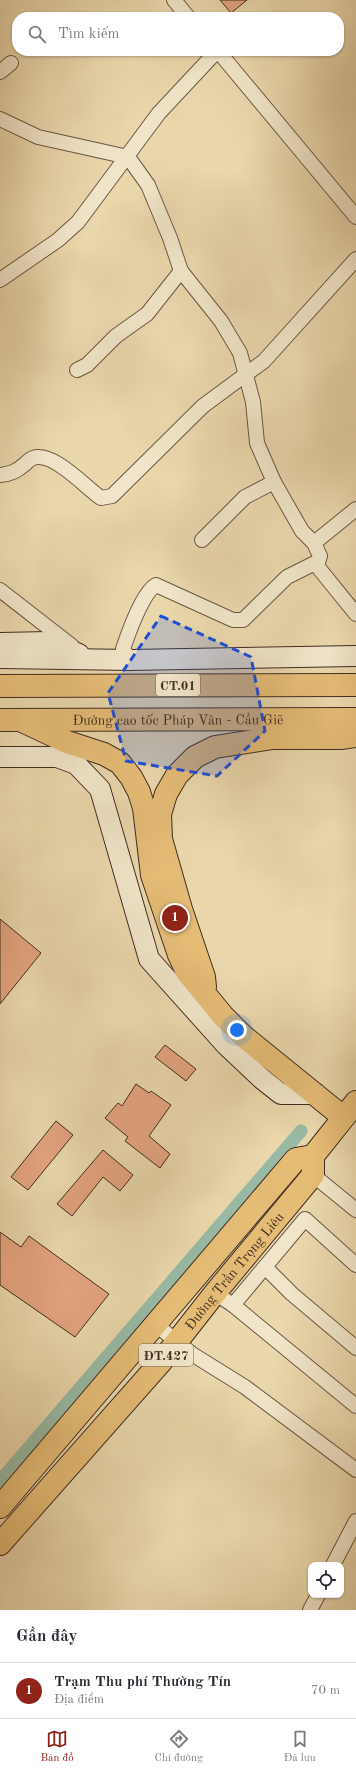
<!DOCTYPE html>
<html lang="vi">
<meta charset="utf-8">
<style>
:root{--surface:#fff;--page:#f7f7f7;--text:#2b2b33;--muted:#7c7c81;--line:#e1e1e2;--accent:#8f2418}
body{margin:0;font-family:"Old Standard TT",serif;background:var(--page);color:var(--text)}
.controls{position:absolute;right:12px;bottom:12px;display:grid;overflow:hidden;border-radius:8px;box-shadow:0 1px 3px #0004}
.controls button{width:36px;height:36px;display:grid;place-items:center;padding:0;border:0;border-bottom:1px solid var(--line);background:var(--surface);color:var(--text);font:20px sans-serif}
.you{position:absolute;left:237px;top:1030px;width:14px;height:14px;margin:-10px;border:3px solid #fff;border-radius:50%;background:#1a73e8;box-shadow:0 0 0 6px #1a73e833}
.badge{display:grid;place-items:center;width:26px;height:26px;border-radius:50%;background:var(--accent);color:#fff;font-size:13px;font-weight:700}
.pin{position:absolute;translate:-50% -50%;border:2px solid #fff;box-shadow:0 1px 4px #0006}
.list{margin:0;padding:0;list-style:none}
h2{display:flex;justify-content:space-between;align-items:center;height:52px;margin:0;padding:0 16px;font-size:17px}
h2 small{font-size:13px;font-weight:400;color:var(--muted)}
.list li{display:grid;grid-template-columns:26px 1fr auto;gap:12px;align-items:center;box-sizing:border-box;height:56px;padding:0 16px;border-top:1px solid var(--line)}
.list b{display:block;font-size:15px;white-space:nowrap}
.list p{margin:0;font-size:13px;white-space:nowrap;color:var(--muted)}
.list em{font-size:13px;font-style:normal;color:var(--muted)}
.icon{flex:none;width:22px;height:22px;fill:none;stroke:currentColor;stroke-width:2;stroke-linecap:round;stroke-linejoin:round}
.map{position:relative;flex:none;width:356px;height:1610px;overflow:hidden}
.search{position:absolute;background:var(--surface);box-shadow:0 1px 3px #0004;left:12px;right:12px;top:12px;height:44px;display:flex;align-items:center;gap:10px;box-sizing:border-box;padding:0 14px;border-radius:16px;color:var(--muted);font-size:15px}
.sheet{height:108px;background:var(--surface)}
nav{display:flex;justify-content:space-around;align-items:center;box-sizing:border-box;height:56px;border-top:1px solid var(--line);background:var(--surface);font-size:11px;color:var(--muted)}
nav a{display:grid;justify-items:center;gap:2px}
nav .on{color:var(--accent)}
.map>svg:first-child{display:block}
</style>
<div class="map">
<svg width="356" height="1610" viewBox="0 0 356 1610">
<rect width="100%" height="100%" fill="#ead7ac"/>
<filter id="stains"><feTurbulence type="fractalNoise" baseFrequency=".005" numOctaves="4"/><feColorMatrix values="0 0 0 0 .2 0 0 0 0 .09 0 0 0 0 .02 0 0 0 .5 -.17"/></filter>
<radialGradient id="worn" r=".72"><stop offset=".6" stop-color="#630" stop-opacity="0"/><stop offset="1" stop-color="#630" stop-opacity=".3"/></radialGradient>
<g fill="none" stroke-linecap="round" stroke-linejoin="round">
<path stroke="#98baa5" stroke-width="13" d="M0,1481L301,1131"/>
</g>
<g fill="#e3a47f" stroke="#402c21">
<path d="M220,0H247L231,13Z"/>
<path d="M0,919L41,953L0,1004Z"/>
<path d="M165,1045L196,1069L186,1081L155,1057Z"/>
<path d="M136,1084L149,1093L151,1091L171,1105L149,1136L170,1154L160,1168L125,1141L128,1137L105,1118L118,1103L122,1106Z"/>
<path d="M56,1121L73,1135L28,1190L11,1177Z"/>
<path d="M103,1150L133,1175L120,1191L103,1177L72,1216L57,1204Z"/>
<path d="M0,1232L21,1247L29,1236L109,1294L75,1337L0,1285Z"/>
</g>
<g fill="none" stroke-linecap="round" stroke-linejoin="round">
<defs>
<g id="street">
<path d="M174,0L188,17"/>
<path d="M218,51L356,217"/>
<path d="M0,72L11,63"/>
<path d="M0,119L38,137L128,157L148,185L170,238L181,271L221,321L240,353L253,402L257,443L274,482L302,531L314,543L320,556L317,566L356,614"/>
<path d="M0,280L58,240L78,222L159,113L217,51"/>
<path d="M77,370L87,365L116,336L147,314L181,271"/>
<path d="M0,475C11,474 17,471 25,464C27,462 30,459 33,458C53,451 85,487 101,498L112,496L203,406L264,361L356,259"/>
<path d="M202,540L245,497L274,482"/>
<path d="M314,543L356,509"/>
<path d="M0,590L72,646"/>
<path d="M130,660L123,649C128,634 143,592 156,585L233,620H243L287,577L317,562"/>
<path d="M313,1175L356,1210"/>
<path d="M265,1267L292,1294L356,1348"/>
<path d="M215,1293L233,1305L356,1406"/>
<path d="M233,1305L305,1219L356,1265"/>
<path d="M154,1323L192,1354L245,1387L356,1470"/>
<path d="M333,1565L356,1521"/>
<path d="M310,1610L318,1595"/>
</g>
<g id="secondary">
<path d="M0,643L49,642L79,654"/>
<path d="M0,658L130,660L356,656"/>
<path d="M0,757H57L76,764L100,789L149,959L226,1045L262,1079L281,1094H316"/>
</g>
<g id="primary">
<path d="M0,1507L296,1159L313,1156"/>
<path id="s1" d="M0,1544L160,1363L215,1293L313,1175V1156L356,1102"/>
</g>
<g id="highway">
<path d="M0,686L356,685"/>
<path id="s2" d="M0,720L356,719"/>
<path d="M20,720L67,742L104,754L120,763L131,777L139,792L144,808L152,875L179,955L187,972L223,1016L243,1036L343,1117"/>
<path d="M205,987L204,977L181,909L161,839L160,814L166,794L177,775L195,757L215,747L273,738H341L356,736"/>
</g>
</defs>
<use href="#street" stroke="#6a5744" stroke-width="16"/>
<use href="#secondary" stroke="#402c21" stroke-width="22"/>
<use href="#primary" stroke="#402c21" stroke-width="24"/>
<use href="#highway" stroke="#402c21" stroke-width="24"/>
<use href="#street" stroke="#f1e5c9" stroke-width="14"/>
<use href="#secondary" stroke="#f1e5c9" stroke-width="20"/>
<use href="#primary" stroke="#e5bc76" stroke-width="22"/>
<use href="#highway" stroke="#e5bc76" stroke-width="22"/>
</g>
<path fill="#1d4ed8" fill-opacity="0.2" stroke="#1d4ed8" stroke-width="3" stroke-dasharray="8 5" stroke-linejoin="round" d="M161,616L251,657L265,731L217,776L126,761L108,693Z"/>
<g text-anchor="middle" stroke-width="3.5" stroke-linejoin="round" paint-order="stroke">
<g fill="#f1e5c9" stroke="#756453" stroke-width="1">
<rect x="156" y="674" width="44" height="22" rx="3"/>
<rect x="139" y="1344" width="54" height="22" rx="3"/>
</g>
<g font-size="13" font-weight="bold" fill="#402c21">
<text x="178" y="690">CT.01</text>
<text x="166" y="1360">ĐT.427</text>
</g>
<g font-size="14" fill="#402c21" stroke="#f1e5c9">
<text dy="5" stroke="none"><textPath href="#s2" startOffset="178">Đường cao tốc Pháp Vân - Cầu Giẽ</textPath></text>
<text dy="5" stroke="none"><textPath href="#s1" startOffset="360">Đường Trần Trọng Liêu</textPath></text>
</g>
</g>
<rect width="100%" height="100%" filter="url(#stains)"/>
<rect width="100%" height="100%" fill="url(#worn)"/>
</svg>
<div class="controls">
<button><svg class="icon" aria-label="locate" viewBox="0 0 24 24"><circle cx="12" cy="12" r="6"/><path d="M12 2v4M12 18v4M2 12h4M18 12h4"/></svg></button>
</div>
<div class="you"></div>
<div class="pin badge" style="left:175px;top:918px">1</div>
<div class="search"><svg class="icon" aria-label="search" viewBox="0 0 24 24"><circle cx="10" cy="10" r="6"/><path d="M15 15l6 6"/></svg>Tìm kiếm</div>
</div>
<section class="sheet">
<h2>Gần đây<small></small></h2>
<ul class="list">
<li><span class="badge">1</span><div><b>Trạm Thu phí Thường Tín</b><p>Địa điểm</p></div><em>70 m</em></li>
</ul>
</section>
<nav>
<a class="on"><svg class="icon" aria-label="map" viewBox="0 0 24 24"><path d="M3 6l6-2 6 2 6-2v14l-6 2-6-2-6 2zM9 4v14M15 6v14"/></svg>Bản đồ</a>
<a><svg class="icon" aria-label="directions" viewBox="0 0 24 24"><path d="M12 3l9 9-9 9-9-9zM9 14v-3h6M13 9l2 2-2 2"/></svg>Chỉ đường</a>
<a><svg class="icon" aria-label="saved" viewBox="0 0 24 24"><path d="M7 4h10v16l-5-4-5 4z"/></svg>Đã lưu</a>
</nav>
